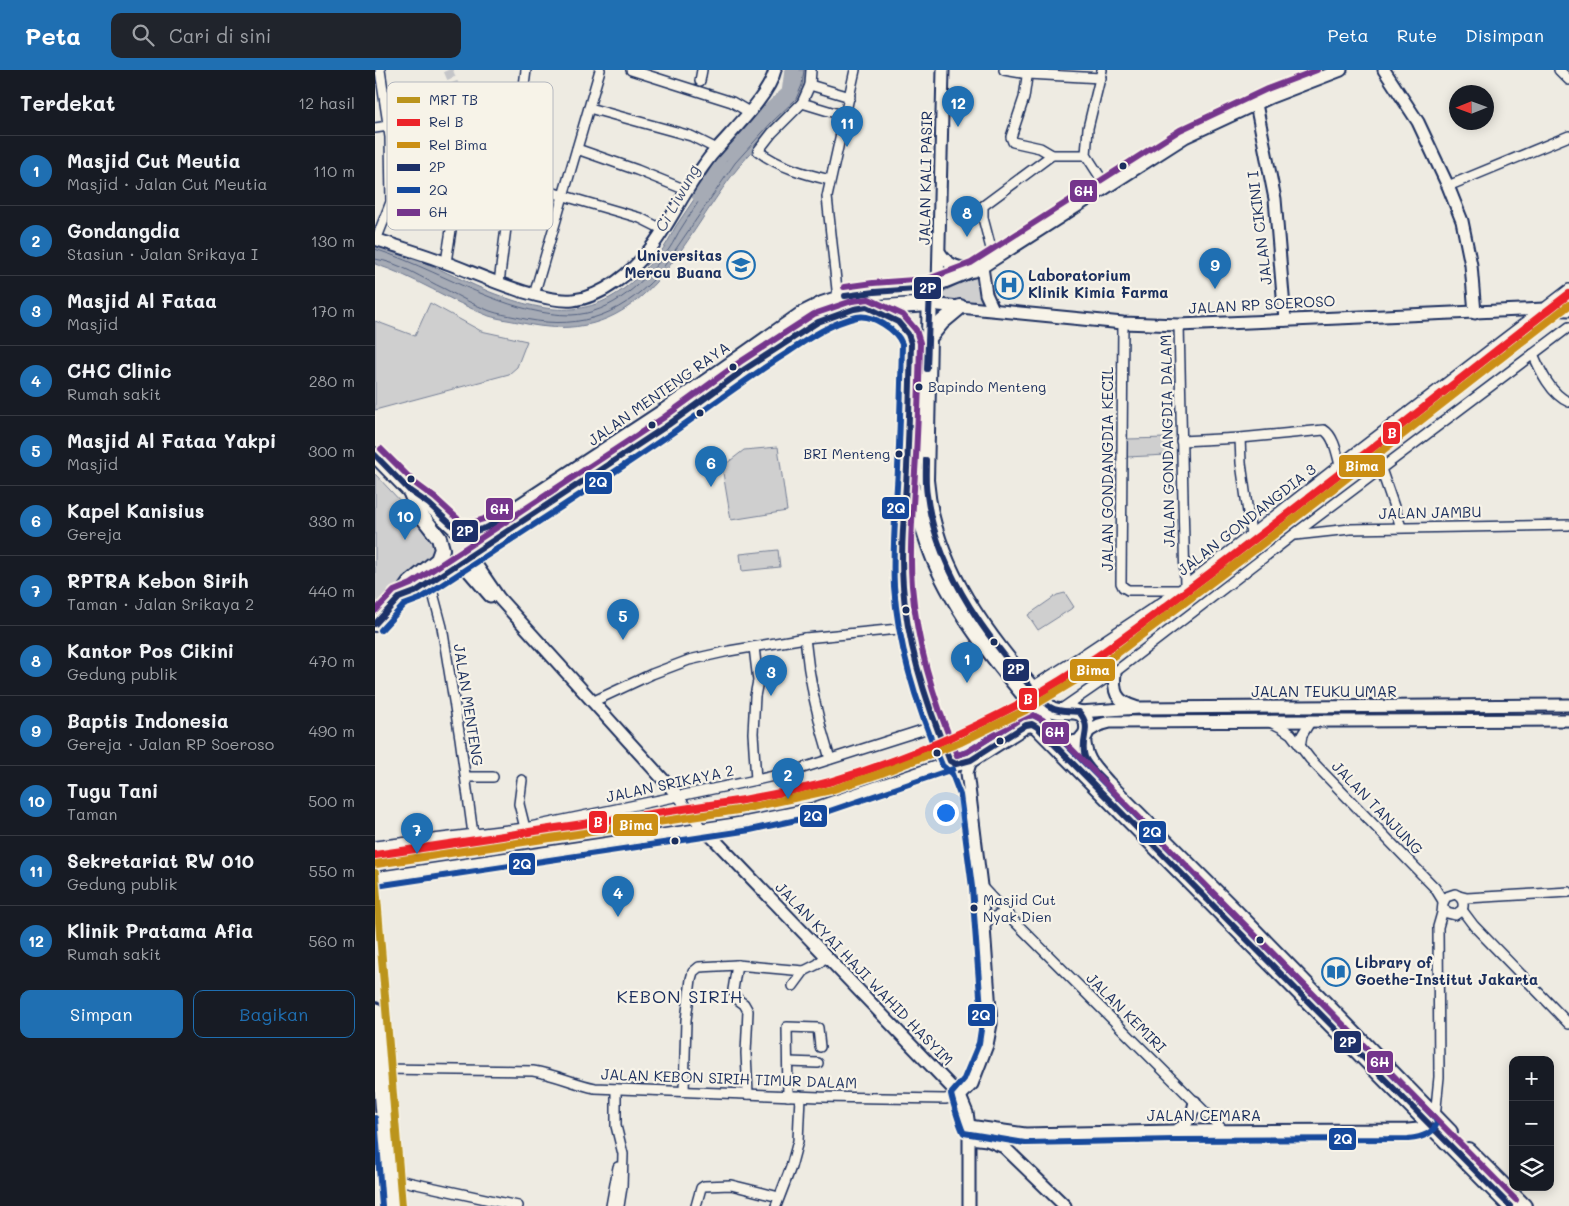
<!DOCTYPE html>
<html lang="id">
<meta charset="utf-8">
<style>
:root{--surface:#171b24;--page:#20242c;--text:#f1f3f6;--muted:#9ea1a6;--line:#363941;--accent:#1f6fb2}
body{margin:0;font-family:Mali,sans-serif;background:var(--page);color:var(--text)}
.controls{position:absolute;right:15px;bottom:15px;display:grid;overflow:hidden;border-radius:10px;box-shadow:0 2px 12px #0003}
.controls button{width:45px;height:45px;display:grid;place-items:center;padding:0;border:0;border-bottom:1px solid var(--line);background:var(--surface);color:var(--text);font:25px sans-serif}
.compass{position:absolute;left:1074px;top:15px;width:45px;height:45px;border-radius:50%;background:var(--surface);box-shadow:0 2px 12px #0003;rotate:269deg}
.you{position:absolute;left:570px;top:742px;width:18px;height:18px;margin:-12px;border:4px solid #fff;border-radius:50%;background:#1a73e8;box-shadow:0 0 0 8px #1a73e833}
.badge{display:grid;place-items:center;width:32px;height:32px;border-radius:50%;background:var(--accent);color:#fff;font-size:16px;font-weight:700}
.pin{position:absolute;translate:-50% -41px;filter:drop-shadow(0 1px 2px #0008)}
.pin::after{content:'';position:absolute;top:26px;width:18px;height:15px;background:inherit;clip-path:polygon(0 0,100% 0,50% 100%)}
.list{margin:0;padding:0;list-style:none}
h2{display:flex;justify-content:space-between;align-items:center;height:65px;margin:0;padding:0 20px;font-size:21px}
h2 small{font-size:16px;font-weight:400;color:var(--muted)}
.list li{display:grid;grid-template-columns:32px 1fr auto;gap:15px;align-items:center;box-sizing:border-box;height:70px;padding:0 20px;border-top:1px solid var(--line)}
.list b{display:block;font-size:19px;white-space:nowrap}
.list p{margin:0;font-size:16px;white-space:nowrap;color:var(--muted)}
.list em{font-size:16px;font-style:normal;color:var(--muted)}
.actions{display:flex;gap:10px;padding:15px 20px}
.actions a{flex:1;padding:11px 0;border:1px solid var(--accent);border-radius:10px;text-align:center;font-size:18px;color:var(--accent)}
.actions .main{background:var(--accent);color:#fff}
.icon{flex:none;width:28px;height:28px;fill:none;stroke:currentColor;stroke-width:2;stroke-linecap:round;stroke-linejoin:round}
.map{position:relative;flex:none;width:1194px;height:1136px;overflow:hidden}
header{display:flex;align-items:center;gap:30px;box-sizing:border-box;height:70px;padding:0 25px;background:var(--accent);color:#fff}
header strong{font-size:24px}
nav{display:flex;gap:28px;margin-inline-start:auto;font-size:18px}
.search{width:350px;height:45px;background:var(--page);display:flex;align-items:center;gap:12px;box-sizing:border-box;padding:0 18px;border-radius:10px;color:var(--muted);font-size:19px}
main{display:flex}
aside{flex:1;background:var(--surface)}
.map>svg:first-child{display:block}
</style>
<header>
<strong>Peta</strong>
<div class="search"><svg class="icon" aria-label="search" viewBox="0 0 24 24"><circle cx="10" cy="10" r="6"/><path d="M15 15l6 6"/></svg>Cari di sini</div>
<nav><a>Peta</a><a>Rute</a><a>Disimpan</a></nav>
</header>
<main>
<aside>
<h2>Terdekat<small>12 hasil</small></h2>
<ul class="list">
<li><span class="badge">1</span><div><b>Masjid Cut Meutia</b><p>Masjid · Jalan Cut Meutia</p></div><em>110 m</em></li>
<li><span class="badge">2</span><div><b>Gondangdia</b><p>Stasiun · Jalan Srikaya I</p></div><em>130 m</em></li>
<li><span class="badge">3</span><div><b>Masjid Al Fataa</b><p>Masjid</p></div><em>170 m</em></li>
<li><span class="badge">4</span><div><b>CHC Clinic</b><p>Rumah sakit</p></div><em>280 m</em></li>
<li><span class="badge">5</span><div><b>Masjid Al Fataa Yakpi</b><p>Masjid</p></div><em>300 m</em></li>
<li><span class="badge">6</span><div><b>Kapel Kanisius</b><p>Gereja</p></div><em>330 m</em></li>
<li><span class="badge">7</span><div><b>RPTRA Kebon Sirih</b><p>Taman · Jalan Srikaya 2</p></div><em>440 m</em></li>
<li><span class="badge">8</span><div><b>Kantor Pos Cikini</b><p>Gedung publik</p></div><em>470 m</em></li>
<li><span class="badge">9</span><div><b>Baptis Indonesia</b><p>Gereja · Jalan RP Soeroso</p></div><em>490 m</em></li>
<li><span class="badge">10</span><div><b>Tugu Tani</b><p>Taman</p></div><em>500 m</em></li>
<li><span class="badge">11</span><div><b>Sekretariat RW 010</b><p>Gedung publik</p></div><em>550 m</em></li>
<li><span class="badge">12</span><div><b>Klinik Pratama Afia</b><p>Rumah sakit</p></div><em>560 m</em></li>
</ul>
<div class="actions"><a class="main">Simpan</a><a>Bagikan</a></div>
</aside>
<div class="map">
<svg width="1194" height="1136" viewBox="0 0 1194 1136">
<rect width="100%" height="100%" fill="#eeebe2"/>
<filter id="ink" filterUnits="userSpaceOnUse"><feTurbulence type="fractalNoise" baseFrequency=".02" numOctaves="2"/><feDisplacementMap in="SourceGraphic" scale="10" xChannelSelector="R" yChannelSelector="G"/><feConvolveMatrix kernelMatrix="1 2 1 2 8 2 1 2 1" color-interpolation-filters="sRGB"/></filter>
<g filter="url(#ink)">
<g fill="#cfcfcf" stroke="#757f96">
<path d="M606,202L612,235L583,232L556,228Z"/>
<path d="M55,233L106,261L152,271L142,297L134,304L0,340V251L40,266Z"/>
<path d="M792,368V385L752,387V369Z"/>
<path d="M403,377L412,441L356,450L347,397L369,380Z"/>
<path d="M0,404L58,466L63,474C60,481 58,491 53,496C50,500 4,532 0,534Z"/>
<path d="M403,480L405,497L367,501L365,484Z"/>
<path d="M690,523L699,537L663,560L653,545L682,525Z"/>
<path d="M58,773L60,790L26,794L24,778Z"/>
</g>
<path fill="#a6abb5" stroke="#6e7992" d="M416,0H434C433,11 431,23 425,32C419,40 410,47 403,54C386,72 368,90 353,111C296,190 262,281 143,252C134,250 123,249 114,246C75,231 40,207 0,194V174C40,186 77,206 115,222C177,246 223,251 270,199C277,192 285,184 290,176C294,170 297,163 301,156C315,135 330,114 343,93C354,77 366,63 381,50C400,34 413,28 416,0Z"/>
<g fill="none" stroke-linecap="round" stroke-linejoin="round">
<g stroke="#536181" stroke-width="1">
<path d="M0,179C40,192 76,212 115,227C141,237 168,245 196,245C237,244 271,211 294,179C299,172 302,164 307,157C321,135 335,114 349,93C359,79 371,65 384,54C403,38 420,28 421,0"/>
<path d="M0,189C24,192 48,209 70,219C85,227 99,235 115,241C123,244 132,245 141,247C199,261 242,249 283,205L360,93L396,53L421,29L427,15L429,0"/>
</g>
<path stroke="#a6abb5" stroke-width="15" d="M324,125L346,85L414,23L417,0"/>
<path stroke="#c4c5c8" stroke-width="9" stroke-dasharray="9 4.5" stroke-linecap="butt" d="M73,0L85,29"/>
<defs>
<g id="street">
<path d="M256,0L357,32L374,42"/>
<path d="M436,0L435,15L427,33L397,63L383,81C404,97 430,104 455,110"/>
<path d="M629,0L653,4L726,8"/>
<path d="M653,0L649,28L636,67L638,72L665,78L677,85H711"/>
<path d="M727,0L713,58L711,85L731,116"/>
<path d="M1184,0L1194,10"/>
<path d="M325,11L327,0"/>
<path d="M435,15L475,27"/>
<path d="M427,33L470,46"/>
<path d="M214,38L316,66L342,79"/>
<path d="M0,58L13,56"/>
<path d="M202,79L262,100L311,120"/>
<path d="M85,103L138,111L265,148L289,160"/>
<path d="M1073,116L1194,66"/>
<path d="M1,170L16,132L15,67L5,0"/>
<path d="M619,190L608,148V136L677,85"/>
<path d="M71,192L85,103L89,49L85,29"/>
<path d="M124,213L151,0"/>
<path d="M159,225L225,0"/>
<path d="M463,229L452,127L480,0"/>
<path d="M748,253L746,513L748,517L753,520H805"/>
<path d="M804,255L810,516"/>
<path d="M1158,284C1165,300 1176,325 1194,332"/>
<path d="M865,368L866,393L876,464"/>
<path d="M806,371L865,368L949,360C959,366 962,384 965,395"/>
<path d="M1006,399L1026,457"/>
<path d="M920,465L975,459L1194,455"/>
<path d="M55,512L67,557L85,668L98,764"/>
<path d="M430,568C434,610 442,648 455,689"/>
<path d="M379,577L383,611L380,626L378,663L381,710"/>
<path d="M657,617L697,592L805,520L977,385L1194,219"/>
<path d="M217,632L277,604L314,590L354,581L430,568L534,558"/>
<path d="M685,640L740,602L918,465L1194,257"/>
<path d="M895,652L907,658L916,664L935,689L1060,818L1068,831"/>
<path d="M925,677L927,665L935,652"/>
<path d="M91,707H118"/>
<path d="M147,710L144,734L150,758"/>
<path d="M303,726L327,759"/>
<path d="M0,776L150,758L381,710L412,703L560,656"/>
<path d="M0,807L373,751L437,738L575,691"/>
<path d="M606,816L633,845L849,1061"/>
<path d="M1084,826L1092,828L1194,822"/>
<path d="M1087,840L1099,856L1194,954"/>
<path d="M608,857C614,848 622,844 633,845"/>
<path d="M362,895L358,920L362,929L369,934L373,941L371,983L373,1024"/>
<path d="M418,916L429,901"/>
<path d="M413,992L443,993"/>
<path d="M5,999L158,1001C180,1004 199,1014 220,1018L445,1027L570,1029L585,1026"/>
<path d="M241,1019V1056L248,1084L247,1117L244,1136"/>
<path d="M309,1021L311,950L316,909L318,902L324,897L362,895L429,901L443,894L451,886"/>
<path d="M413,1026L412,957L443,958L445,977"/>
<path d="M1060,1047L1064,1007L1063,857L1067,843L1068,833L1071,827L1080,824C1087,827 1090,833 1087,840L1080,845L1072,843L1068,837"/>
<path d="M14,1108L143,1136"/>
<path d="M236,1136L243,1097"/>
<path d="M321,1136L326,1118L329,1116L356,1115L404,1127"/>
<path d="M401,1136L416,1097L423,1071L425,1026"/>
</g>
<g id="secondary">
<path d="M1009,0L1043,52L1073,116L1087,151L1096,195L1100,243"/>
<path d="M881,34L900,129L910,250"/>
<path d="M0,169C24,177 48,184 72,193C105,205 164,233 198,230C228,227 258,201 275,179C293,156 305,129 322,105C328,97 333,88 340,81C358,60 394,26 400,0"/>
<path d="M565,183C574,197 584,197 599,201"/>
<path d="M607,197L611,224L618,239"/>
<path d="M563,216L568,0"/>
<path d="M555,218L607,197L810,67L896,27L966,0"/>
<path d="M554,234L748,253L804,255L1169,239L1194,240"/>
<path d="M97,484L98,490L124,528L303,726"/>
<path d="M83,494L89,496L115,526"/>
<path d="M740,602C738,621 740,631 760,637"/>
<path d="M704,642L764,638L1194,635"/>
<path d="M712,662L724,655L735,652C888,650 1041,652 1194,650"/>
<path d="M321,760L336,766L585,1026L592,1043L594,1056V1136"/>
<path d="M585,1026L597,1014L612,975L616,954L606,816L593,710L592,703L596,690"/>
<path d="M594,1056L650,1064L800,1061L1033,1060L1044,1059L1058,1048"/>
<path d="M800,1061C814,1054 817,1046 820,1032"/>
<path d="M595,1068L612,1070L629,1077L690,1136"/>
</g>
<g id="primary">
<path d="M492,237C512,244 528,252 536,273L532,397L527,482L528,517L534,558L544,603L560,656L575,691L581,694L596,690L651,655L657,654L662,657L1135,1136"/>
<path d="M553,269L567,252L585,237"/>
<path d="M0,385L35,421L54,434L81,459L93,462L101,461L113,457L288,342L427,244L447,234L477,224L555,218L551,410C558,499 612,565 668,631C671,634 675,639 679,640C691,644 711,635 712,656C713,663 709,667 704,672L694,674L684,667C639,612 587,556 559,489C547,460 540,428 532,397"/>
<path d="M24,528L34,514L63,490L67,479L64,468L43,441L35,421"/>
<path d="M0,554L24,528L40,522L293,355L370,299L435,255L458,245L479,239L554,234"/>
<path d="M708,668C709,690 718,697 732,713L861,842L1075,1062"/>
<path d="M0,940L16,1136"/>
<path d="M1093,1080L1149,1136"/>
</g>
</defs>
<use href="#street" stroke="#1b2f5e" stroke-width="12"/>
<use href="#secondary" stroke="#1b2f5e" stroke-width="15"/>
<use href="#primary" stroke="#1b2f5e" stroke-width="18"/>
<use href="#street" stroke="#f7f3e8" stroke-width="9"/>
<use href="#secondary" stroke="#f7f3e8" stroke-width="11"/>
<use href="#primary" stroke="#f7f3e8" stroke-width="14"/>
<defs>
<g id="bus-1">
<path d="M470,226L499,222L555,218L552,299"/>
<path d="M0,385L35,421L54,434L81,459L93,462L101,461L113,457L130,446"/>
<path d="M551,390C551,402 550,413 552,425C562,504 617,575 670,633C679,642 691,641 704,642C719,659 704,669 710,687C714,696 723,704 730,711"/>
<path d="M0,554L24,528L40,522L293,355L370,299L443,252L479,239L492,237L523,252L533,264L536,273C535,315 534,357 532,398C530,437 525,477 528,516C532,576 552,636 575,691L581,694L596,690L651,655L657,654L662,657L1135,1136"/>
</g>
<g id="bus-2">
<path d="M6,560L29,535L45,529C129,474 214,420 297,363C336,336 372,308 412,283C434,268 456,253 482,247C498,244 522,260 527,274C526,316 525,358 523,399C521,438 517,477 519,516C523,576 543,640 567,695"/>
<path d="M569,697L577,704L585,725L597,817L607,953L604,973L589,1009L576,1024C577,1029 586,1060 589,1063L650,1073L800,1070L1033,1069C1044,1068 1059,1065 1062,1052L1059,1047L667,650L658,645L648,647L592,682L582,685"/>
<path d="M1,816L375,760L440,746L578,699"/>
<path d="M0,1048L7,1136"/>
</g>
<g id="bus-3">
<path d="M469,217L498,213L553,209L596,193L805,60L892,19L942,0"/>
<path d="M6,379L41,414L60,428L85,451L99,452L109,449L125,439"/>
<path d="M0,541L19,521L36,514L288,348L365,292L439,244L477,231L494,229L528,245L541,260L545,273C544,316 543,359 540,402C538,440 534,478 537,516C542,574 559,632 582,685L592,682L648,647L658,645L668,650L1141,1130"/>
</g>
</defs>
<use href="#bus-1" stroke="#f7f3e8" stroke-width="10"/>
<use href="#bus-2" stroke="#f7f3e8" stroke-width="10"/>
<use href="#bus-3" stroke="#f7f3e8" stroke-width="10"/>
<use href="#bus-1" stroke="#1d3068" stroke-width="6"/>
<use href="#bus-2" stroke="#14489c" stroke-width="6"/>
<use href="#bus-3" stroke="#75358c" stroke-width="6"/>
<defs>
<path id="rail-1" d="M0,785L362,731C393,725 424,720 454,712C520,693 586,665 646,633C718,595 781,543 846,495C963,406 1078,314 1194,224"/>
<path id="rail-2" d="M1,794L363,740L456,720L504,704L586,672L653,639L729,593L878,481L1194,235"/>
</defs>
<use href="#rail-1" stroke="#f7f3e8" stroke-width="11"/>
<use href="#rail-2" stroke="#f7f3e8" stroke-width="11"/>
<use href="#rail-1" stroke="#ec2329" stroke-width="8"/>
<use href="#rail-2" stroke="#cb8e13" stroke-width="8"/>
<defs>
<path id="metro-1" d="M0,803L27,1136"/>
</defs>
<use href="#metro-1" stroke="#f7f3e8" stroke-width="11"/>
<use href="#metro-1" stroke="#bb941c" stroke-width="8"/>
</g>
</g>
<defs>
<symbol id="university-ring" viewBox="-11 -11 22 22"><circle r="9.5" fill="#f7f3e8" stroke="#1f6fb2" stroke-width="1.5"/><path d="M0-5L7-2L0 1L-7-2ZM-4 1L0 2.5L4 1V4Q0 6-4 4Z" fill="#1f6fb2"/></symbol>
<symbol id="hospital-ring" viewBox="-11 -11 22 22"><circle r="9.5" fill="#f7f3e8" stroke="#1f6fb2" stroke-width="1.5"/><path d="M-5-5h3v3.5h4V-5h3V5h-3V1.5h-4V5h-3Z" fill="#1f6fb2"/></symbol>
<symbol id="library-ring" viewBox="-11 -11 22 22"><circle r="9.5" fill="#f7f3e8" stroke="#1f6fb2" stroke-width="1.5"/><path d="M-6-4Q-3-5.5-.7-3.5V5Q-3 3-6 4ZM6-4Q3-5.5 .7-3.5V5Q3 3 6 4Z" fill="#1f6fb2"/></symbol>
</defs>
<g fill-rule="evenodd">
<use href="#university-ring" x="350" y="179" width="32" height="32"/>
<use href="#hospital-ring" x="618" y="199" width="32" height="32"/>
<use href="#library-ring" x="945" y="886" width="32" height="32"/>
</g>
<g fill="#1b2f5e" stroke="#f7f3e8" stroke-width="2">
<circle cx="748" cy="96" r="4.5"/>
<circle cx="358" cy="297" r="4.5"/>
<circle cx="544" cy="317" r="4.5"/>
<circle cx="325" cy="343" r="4.5"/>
<circle cx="277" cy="355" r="4.5"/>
<circle cx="524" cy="384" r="4.5"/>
<circle cx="36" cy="409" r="4.5"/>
<circle cx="531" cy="540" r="4.5"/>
<circle cx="619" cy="572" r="4.5"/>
<circle cx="625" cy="671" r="4.5"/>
<circle cx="562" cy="683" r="4.5"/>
<circle cx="300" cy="771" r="4.5"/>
<circle cx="599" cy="838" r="4.5"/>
<circle cx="885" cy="870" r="4.5"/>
</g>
<g text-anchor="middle" stroke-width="4.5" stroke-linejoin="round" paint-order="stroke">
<g font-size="14" fill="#1b2f5e" stroke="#f7f3e8" text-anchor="start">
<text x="553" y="322">Bapindo Menteng</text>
<text x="515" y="389" text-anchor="end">BRI Menteng</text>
<text x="608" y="835">Masjid Cut<tspan x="608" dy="17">Nyak Dien</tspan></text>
</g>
<g font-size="15" fill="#1b2f5e" stroke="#f7f3e8">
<text transform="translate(551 108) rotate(-89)" y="5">JALAN KALI PASIR</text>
<text transform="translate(885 158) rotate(-97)" y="5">JALAN CIKINI I</text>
<text transform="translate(887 235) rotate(-3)" y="5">JALAN RP SOEROSO</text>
<text transform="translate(284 324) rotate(-35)" y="5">JALAN MENTENG RAYA</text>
<text transform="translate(793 371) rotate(-91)" y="5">JALAN GONDANGDIA DALAM</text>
<text transform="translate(733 399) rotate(-90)" y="5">JALAN GONDANGDIA KECIL</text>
<text transform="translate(1055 443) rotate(-1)" y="5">JALAN JAMBU</text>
<text transform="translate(872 450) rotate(-38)" y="5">JALAN GONDANGDIA 3</text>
<text x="949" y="627">JALAN TEUKU UMAR</text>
<text transform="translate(93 635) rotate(81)" y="5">JALAN MENTENG</text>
<text transform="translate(295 714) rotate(-12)" y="5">JALAN SRIKAYA 2</text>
<text transform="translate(1002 738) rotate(46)" y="5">JALAN TANJUNG</text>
<text transform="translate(489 904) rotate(46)" y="5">JALAN KYAI HAJI WAHID HASYIM</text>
<text transform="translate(751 943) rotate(45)" y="5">JALAN KEMIRI</text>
<text transform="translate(354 1009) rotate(2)" y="5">JALAN KEBON SIRIH TIMUR DALAM</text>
<text x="829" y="1051">JALAN CEMARA</text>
</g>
<g font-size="15" font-weight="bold" fill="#1b2f5e" stroke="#f7f3e8" text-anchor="start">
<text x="347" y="191" text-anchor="end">Universitas<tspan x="347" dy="17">Mercu Buana</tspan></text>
<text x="653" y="211">Laboratorium<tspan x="653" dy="17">Klinik Kimia Farma</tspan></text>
<text x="980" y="898">Library of<tspan x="980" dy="17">Goethe-Institut Jakarta</tspan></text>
</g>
<g font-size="16" font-style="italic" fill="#455478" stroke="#f7f3e8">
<text transform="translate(302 128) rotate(-61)" y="6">Ci Liwung</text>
</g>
<g font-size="18" letter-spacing="1" fill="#1b2f5e" stroke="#f7f3e8">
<text x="305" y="933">KEBON SIRIH</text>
</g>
</g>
<rect x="12" y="12" width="166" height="148" rx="8" fill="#f7f3e8" stroke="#b5b8bf" stroke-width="1"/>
<rect x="22" y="27" width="23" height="6" fill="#bb941c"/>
<rect x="22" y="49" width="23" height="7" fill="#ec2329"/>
<rect x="22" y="72" width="23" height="6" fill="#cb8e13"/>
<rect x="22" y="94" width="23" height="7" fill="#1d3068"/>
<rect x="22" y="117" width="23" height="6" fill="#14489c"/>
<rect x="22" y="139" width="23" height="7" fill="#75358c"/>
<g font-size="14" fill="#1b2f5e">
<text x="54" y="35">MRT TB</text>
<text x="54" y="57">Rel B</text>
<text x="54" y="80">Rel Bima</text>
<text x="54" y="102">2P</text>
<text x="54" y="125">2Q</text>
<text x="54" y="147">6H</text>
</g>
<g stroke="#f7f3e8" stroke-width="2">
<rect x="694" y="109" width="29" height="24" rx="5" fill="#75358c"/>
<rect x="538" y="206" width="29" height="24" rx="5" fill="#1d3068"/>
<rect x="1007" y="351" width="19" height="24" rx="5" fill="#ec2329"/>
<rect x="963" y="384" width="48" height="24" rx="5" fill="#cb8e13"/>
<rect x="209" y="401" width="29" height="24" rx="5" fill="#14489c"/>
<rect x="506" y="426" width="29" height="24" rx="5" fill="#14489c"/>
<rect x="110" y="427" width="29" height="24" rx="5" fill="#75358c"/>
<rect x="76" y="449" width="28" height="24" rx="5" fill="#1d3068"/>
<rect x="627" y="588" width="28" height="24" rx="5" fill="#1d3068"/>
<rect x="694" y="588" width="47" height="24" rx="5" fill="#cb8e13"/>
<rect x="643" y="617" width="20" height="24" rx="5" fill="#ec2329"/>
<rect x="666" y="651" width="29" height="24" rx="5" fill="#75358c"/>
<rect x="424" y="734" width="29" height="24" rx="5" fill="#14489c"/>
<rect x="213" y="740" width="20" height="24" rx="5" fill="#ec2329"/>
<rect x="237" y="743" width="47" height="24" rx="5" fill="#cb8e13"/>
<rect x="763" y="750" width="29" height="24" rx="5" fill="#14489c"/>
<rect x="133" y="782" width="28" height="24" rx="5" fill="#14489c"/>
<rect x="592" y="933" width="29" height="24" rx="5" fill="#14489c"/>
<rect x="958" y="960" width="29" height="24" rx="5" fill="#1d3068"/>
<rect x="991" y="980" width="28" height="24" rx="5" fill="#75358c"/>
<rect x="953" y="1057" width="29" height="24" rx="5" fill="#14489c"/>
</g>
<g font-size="14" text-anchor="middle" font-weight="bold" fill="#fff">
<text x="709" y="126">6H</text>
<text x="553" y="223">2P</text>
<text x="1017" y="368">B</text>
<text x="987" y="401">Bima</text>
<text x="223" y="417">2Q</text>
<text x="521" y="443">2Q</text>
<text x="125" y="444">6H</text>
<text x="90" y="466">2P</text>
<text x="641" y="604">2P</text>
<text x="718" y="605">Bima</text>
<text x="653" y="634">B</text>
<text x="680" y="667">6H</text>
<text x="438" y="751">2Q</text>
<text x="223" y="757">B</text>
<text x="261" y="760">Bima</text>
<text x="777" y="767">2Q</text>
<text x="147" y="799">2Q</text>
<text x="606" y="950">2Q</text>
<text x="973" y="977">2P</text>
<text x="1005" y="997">6H</text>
<text x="968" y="1074">2Q</text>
</g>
</svg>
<div class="controls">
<button>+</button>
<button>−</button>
<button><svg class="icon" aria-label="layers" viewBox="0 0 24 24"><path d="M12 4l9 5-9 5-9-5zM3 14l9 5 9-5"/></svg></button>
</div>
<svg class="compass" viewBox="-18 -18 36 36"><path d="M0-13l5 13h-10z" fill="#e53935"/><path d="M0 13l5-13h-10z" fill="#9ea1a6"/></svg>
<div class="you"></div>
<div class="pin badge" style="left:592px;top:613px">1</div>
<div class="pin badge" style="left:413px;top:729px">2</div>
<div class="pin badge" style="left:396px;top:626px">3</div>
<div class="pin badge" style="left:243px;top:847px">4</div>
<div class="pin badge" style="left:248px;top:570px">5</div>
<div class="pin badge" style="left:336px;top:417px">6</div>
<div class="pin badge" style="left:42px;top:784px">7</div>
<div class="pin badge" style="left:592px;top:167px">8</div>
<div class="pin badge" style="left:840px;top:219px">9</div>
<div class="pin badge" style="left:30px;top:470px">10</div>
<div class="pin badge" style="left:472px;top:77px">11</div>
<div class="pin badge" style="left:583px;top:57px">12</div>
</div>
</main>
